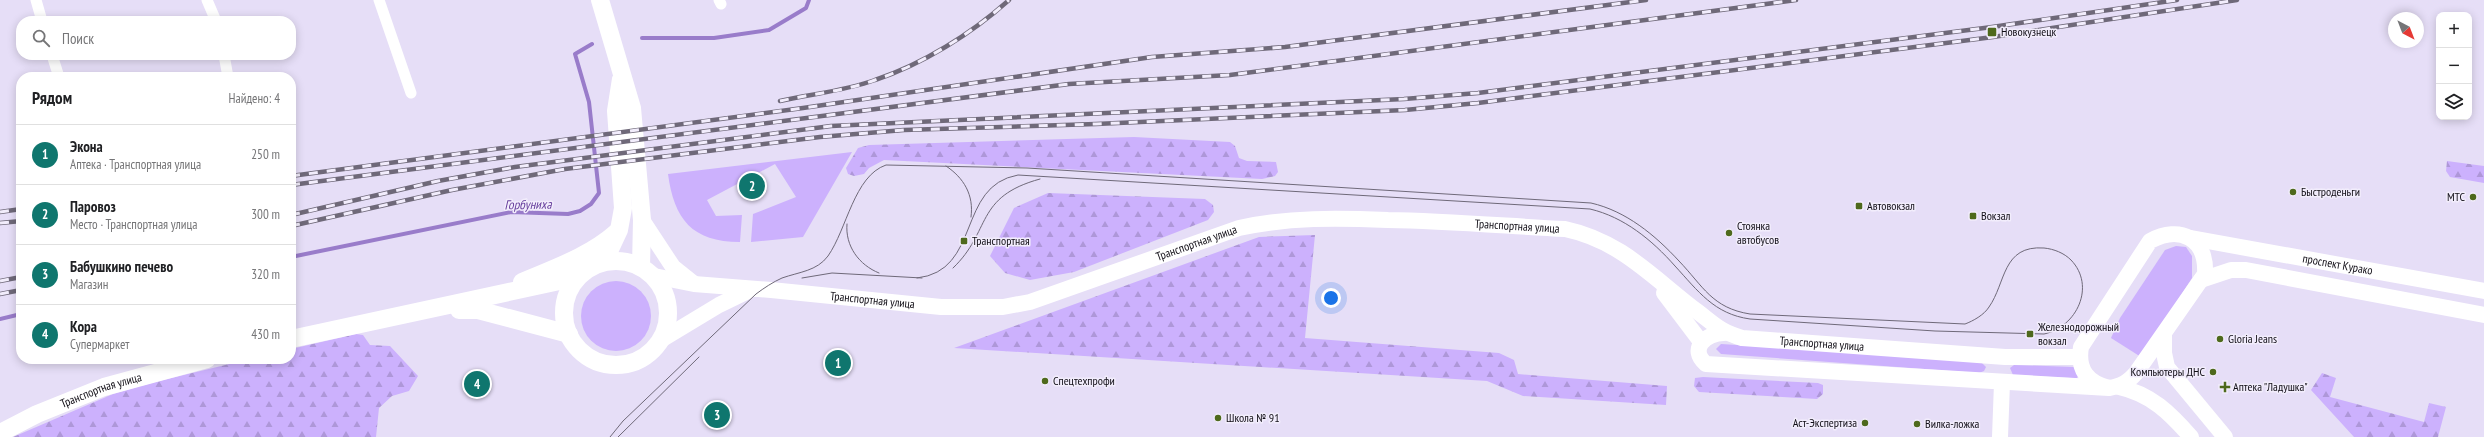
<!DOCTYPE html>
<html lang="ru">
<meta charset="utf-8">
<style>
:root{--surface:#fff;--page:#f6f6f6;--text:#202124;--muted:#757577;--line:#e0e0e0;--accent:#0f766e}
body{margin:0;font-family:"PT Sans Narrow",sans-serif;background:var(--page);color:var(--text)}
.controls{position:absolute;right:12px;top:12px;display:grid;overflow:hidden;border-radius:8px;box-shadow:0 2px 10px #0003}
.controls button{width:36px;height:36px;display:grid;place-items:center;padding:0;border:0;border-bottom:1px solid var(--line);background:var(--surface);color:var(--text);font:20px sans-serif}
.compass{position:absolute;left:2388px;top:12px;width:36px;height:36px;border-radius:50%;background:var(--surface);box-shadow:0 2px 10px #0003;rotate:138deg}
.you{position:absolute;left:1331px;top:298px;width:14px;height:14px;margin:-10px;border:3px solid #fff;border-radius:50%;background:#1a73e8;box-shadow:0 0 0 6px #1a73e833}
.badge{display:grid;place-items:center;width:26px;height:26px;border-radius:50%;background:var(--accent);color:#fff;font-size:13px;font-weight:700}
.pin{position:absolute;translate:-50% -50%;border:2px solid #fff;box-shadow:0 1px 4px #0006}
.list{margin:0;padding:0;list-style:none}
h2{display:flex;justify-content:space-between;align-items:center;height:52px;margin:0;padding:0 16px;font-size:17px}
h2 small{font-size:13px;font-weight:400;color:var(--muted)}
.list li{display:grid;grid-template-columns:26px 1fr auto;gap:12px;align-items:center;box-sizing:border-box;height:60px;padding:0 16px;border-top:1px solid var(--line)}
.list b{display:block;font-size:15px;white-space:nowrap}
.list p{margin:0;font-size:13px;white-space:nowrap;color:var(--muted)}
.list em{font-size:13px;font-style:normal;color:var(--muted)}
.icon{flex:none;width:22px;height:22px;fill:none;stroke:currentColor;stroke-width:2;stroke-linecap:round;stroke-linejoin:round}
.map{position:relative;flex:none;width:2484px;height:437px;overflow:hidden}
.search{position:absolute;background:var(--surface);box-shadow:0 2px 10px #0003;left:16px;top:16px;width:280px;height:44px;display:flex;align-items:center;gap:10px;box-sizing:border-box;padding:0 14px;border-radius:16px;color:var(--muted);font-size:15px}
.panel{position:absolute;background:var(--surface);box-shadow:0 2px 10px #0003;left:16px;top:72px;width:280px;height:292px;border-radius:16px}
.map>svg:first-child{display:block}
</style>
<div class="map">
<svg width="2484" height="437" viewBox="0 0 2484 437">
<defs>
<pattern id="forest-firs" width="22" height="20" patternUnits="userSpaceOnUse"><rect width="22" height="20" fill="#ccb1fd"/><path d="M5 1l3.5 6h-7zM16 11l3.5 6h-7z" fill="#ae97d8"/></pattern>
</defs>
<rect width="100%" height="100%" fill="#e6def7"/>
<g fill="#ccb1fd">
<path d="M852,152L803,237L751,242L753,214L796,197L775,164L707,200L716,216L742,215L740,242C692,242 674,219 668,174Z"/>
<path d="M2176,246L2186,247L2192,256V278L2141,357L2111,338L2120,318L2165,250Z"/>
<circle cx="616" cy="316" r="35"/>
<path d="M1721,344L1980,361L1986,367L1984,371L1979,373L1721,354L1716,349Z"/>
<path d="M2014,365L2074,367L2078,370L2079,374L2077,378H2072L2013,375L2010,368Z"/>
</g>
<g fill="url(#forest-firs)">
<path d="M1134,137L1230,142L1235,146L1239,158L1247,161L1276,162L1278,172L1275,176L1262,179L884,160L869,168L864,174L854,176L848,174L846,168L858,148L869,145Z"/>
<path d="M2447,161L2484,166V183L2450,177L2446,171Z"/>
<path d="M1048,193L1205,199L1213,205L1214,212L1208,220L1074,272L1030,280L1005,273L990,256L1014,208Z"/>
<path d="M1315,235L1305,338L1499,353L1514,360L1518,374L1667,386L1666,405L1523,396L1487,381L954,348L1259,237Z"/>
<path d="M356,334L363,335L370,345L390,346L418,376L409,391L392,396L379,408L376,437H13L113,394L155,382L250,359H291V349Z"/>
<path d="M2322,373L2336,378L2330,397L2424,422L2429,403L2446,407L2438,437H2354L2311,390Z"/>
<path d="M1703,377L1818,383L1823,385V394L1817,399L1699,392L1694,386L1695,378Z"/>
</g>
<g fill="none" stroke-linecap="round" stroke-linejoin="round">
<g stroke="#997cca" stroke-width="4">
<path d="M642,38H714L769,30L806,8L809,0"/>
<path d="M291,257L511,212L568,214L580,211L591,204L599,193L589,102L575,54L592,44"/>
<path d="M0,319L21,314"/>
</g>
<g stroke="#fff" stroke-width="11">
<path d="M36,0L42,21"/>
<path d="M207,0L216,21"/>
<path d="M379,0L411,93"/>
<path d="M719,0L721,4"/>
<path d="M52,55L59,77"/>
<path d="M224,55L228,77"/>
</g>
<g stroke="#fff" stroke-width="16">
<path d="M642,220L673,267L693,283"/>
<path id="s1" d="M2191,238L2484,291"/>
<path id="s2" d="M654,276L694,284L771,290L941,307H1003L1030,302L1239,228C1289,217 1338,218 1388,220C1447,221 1506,226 1565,229C1622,241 1654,279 1698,312C1715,325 1721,332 1742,338L2005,357H2079"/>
<path d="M2201,280L2231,270H2246L2484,315"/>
<path d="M1664,293L1701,342"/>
<path d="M1724,333C1706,333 1688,349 1706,364L2109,388C2122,386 2128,382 2136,373L2205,274C2207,238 2180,225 2150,241L2081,347C2077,370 2088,383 2109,388"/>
<path d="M2164,335V353L2167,367L2225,437"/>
<path d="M661,340L719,305L752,289"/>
<path d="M2119,387C2151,394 2170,413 2191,437"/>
<path d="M2000,437L2002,383"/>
</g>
<g stroke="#fff" stroke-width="18">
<path d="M600,0L632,108L642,220L641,267"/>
<circle cx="616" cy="313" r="52"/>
<path d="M604,262L619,230L623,208L616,111L621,79"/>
<path d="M522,282C555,268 590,256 617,232"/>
<path d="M459,310H478L569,334"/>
<path d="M291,339L578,277"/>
<path id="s3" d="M0,433L37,414L104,387L207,359"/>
</g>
<g stroke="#6f6979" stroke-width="1">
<path d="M946,166C964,178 974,195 971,217"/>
<path d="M847,224C845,246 859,265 879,273"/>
<path d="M953,268C992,231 974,197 1040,179"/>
<path d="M802,278L832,273L922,278"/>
<path d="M610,437L623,421L756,294C764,288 773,282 782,278C799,272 817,271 828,256C847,229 854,176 886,165L1027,168L1591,203C1626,211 1655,235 1679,261C1703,286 1712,308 1750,314L1965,324C1973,321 1984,315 1989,307C2006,283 2002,245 2044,248C2054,249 2064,253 2071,260C2096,286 2077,327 2044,334L1935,331L1750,319C1714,314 1698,291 1675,266C1652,240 1624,217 1590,209L1018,175C956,186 982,271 917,278"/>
<path d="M618,437L699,357"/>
</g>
<defs>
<g id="rail">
<path d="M780,101C811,94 845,91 875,80C923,64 971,34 1009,0"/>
<path d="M291,176L803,108L1152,57L1285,47L1646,0"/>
<path d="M291,185L1069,84L1230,75L1796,0"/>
<path d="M0,212L21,209"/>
<path d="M291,215L438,181L515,167L831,126L1404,99L1478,93L1992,27L2177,0"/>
<path d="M0,223L21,221"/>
<path d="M291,226L452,190L565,169L820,137L904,130L1096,124L1405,110L1478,103L1993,37L2237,0"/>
<path d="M0,281L21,277"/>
<path d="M0,294L21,290"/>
</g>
</defs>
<use href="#rail" stroke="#6f6979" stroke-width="4.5"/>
<use href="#rail" stroke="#f2edfc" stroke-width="3" stroke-dasharray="9" stroke-linecap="butt"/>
</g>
<g fill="#4e691c" stroke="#f2edfc" stroke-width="1.5">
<rect x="1987" y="27" width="10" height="10" rx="2"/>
<circle cx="2293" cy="192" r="4"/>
<circle cx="2473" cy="197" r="4"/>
<rect x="1855" y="202" width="8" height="8" rx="2"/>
<rect x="1969" y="212" width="8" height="8" rx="2"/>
<circle cx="1729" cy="233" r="4"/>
<rect x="960" y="237" width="8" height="8" rx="2"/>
<rect x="2026" y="330" width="8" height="8" rx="2"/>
<circle cx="2220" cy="339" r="4"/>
<circle cx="2213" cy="372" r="4"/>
<circle cx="1045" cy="381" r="4"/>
<path d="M2223 381h4v4h4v4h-4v4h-4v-4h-4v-4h4z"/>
<circle cx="1218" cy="418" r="4"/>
<circle cx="1865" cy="423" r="4"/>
<circle cx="1917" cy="424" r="4"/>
</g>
<g text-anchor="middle" stroke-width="3" stroke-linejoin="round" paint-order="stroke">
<g font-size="12" fill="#110e16" stroke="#f2edfc" text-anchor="start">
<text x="2001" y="36">Новокузнецк</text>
<text x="2301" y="196">Быстроденьги</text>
<text x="2465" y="201" text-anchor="end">МТС</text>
<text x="1867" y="210">Автовокзал</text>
<text x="1981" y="220">Вокзал</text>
<text x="1737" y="230">Стоянка<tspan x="1737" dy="14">автобусов</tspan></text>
<text x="972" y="245">Транспортная</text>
<text x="2038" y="331">Железнодорожный<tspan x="2038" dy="14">вокзал</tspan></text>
<text x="2228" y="343">Gloria Jeans</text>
<text x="2205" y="376" text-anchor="end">Компьютеры ДНС</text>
<text x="1053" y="385">Спецтехпрофи</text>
<text x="2233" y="391">Аптека "Ладушка"</text>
<text x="1226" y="422">Школа № 91</text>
<text x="1857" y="427" text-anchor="end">Аст-Экспертиза</text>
<text x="1925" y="428">Вилка-ложка</text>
</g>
<g font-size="12" fill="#110e16" stroke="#f2edfc">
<text dy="4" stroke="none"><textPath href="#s2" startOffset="879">Транспортная улица</textPath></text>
<text dy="4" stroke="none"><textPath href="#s2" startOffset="555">Транспортная улица</textPath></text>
<text dy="4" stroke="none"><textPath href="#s1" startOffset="149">проспект Курако</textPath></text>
<text dy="4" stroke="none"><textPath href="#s2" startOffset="220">Транспортная улица</textPath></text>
<text dy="4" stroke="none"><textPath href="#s2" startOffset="1217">Транспортная улица</textPath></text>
<text dy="4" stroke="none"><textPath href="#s3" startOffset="110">Транспортная улица</textPath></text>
</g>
<g font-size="13" font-style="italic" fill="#663e9c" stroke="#f2edfc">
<text transform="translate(528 204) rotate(-1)" y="5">Горбуниха</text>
</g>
</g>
</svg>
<div class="controls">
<button>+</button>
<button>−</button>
<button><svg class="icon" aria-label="layers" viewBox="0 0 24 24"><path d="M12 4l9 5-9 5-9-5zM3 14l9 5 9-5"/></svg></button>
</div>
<svg class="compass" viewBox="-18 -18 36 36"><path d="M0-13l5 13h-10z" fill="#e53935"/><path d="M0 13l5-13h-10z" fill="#757577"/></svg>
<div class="you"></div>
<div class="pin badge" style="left:838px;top:363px">1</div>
<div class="pin badge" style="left:752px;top:186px">2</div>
<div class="pin badge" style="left:717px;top:415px">3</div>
<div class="pin badge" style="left:477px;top:384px">4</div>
<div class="search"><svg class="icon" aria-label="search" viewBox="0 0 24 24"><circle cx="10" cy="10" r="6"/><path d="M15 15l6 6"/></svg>Поиск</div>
<section class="panel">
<h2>Рядом<small>Найдено: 4</small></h2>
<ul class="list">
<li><span class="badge">1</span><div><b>Экона</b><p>Аптека · Транспортная улица</p></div><em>250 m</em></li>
<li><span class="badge">2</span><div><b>Паровоз</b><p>Место · Транспортная улица</p></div><em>300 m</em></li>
<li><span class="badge">3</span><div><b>Бабушкино печево</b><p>Магазин</p></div><em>320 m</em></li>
<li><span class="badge">4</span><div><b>Кора</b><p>Супермаркет</p></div><em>430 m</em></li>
</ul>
</section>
</div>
